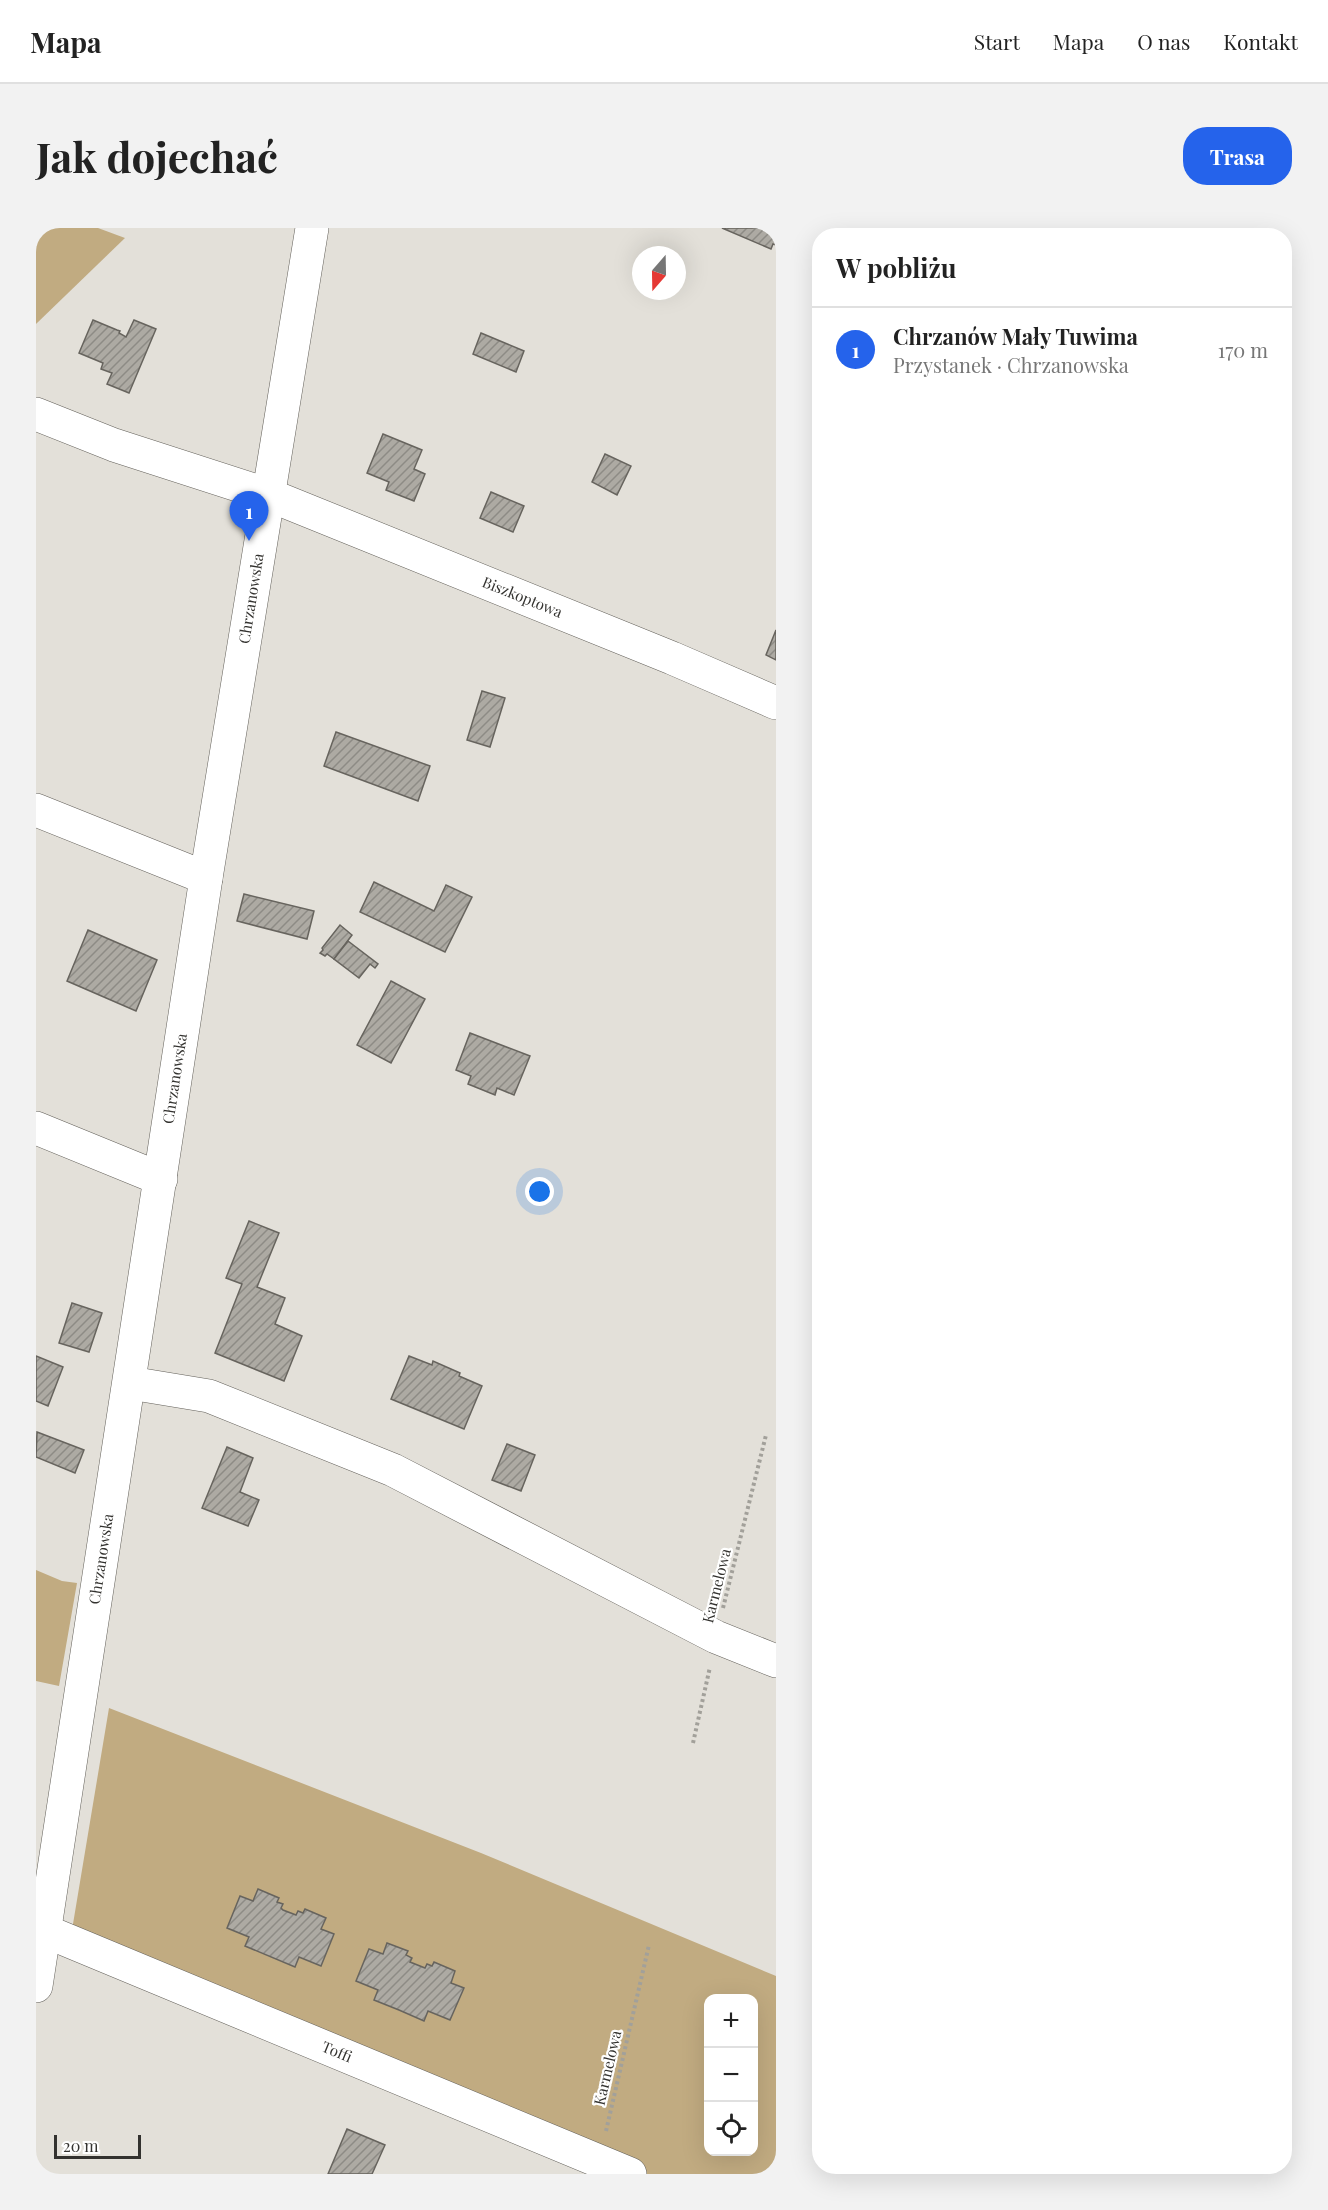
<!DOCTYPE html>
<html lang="pl">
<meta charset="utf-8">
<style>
:root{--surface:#fff;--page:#f2f2f2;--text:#222;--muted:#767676;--line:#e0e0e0;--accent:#2563eb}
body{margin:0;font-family:"Playfair Display",serif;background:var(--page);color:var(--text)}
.controls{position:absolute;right:18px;bottom:18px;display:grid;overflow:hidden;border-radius:12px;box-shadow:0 6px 24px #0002}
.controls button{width:54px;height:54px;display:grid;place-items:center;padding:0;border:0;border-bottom:2px solid var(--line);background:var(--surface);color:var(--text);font:30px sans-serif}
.compass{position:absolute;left:596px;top:18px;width:54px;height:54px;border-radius:50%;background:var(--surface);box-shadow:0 6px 24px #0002;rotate:200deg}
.scale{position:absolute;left:18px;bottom:15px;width:87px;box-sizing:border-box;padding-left:6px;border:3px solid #33322f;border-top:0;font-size:16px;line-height:21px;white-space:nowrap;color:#33322f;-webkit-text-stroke:4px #fff;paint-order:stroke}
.you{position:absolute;left:504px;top:964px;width:21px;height:21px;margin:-15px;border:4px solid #fff;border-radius:50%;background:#1a73e8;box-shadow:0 0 0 9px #1a73e833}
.badge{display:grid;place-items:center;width:39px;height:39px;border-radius:50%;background:var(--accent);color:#fff;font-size:20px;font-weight:700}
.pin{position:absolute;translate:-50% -50px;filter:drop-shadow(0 2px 3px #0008)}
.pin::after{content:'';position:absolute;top:32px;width:21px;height:18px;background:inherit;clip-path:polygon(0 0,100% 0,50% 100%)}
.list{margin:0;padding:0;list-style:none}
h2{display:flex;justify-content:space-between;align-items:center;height:78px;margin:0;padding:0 24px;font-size:26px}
h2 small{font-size:20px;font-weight:400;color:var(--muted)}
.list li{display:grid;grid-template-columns:39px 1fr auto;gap:18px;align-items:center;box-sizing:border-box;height:84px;padding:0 24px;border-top:2px solid var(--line)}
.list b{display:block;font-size:22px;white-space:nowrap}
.list p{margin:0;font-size:20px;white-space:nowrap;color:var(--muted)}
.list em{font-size:20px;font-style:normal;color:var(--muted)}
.icon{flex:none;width:33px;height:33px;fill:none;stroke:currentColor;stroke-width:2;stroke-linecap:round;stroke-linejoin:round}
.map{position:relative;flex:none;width:740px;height:1946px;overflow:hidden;border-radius:24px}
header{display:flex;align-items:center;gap:36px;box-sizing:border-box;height:84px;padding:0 30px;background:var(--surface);border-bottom:2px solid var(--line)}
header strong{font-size:28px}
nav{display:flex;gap:33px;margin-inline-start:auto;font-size:21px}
.intro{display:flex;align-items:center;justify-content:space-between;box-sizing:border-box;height:144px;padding:0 36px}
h1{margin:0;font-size:42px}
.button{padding:15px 27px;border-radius:24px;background:var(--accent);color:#fff;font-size:21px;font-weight:700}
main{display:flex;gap:36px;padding:0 36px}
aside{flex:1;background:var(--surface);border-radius:24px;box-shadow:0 6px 24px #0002}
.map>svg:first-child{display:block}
</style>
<header>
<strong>Mapa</strong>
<nav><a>Start</a><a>Mapa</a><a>O nas</a><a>Kontakt</a></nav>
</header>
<div class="intro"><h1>Jak dojechać</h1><a class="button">Trasa</a></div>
<main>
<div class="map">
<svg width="740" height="1946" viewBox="0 0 740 1946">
<defs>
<pattern id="building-hatch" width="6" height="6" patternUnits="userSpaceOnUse" patternTransform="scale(1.5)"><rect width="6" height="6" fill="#adaaa3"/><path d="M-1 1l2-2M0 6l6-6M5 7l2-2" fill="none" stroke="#8d8b85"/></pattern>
</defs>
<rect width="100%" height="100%" fill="#e3e0d9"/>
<g fill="#c1ab81" fill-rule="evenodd">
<path d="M0,0H62L89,10L0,96Z"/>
<path d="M0,1342L26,1353L41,1355L23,1458L0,1453Z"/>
<path d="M73,1480L445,1625L740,1748V1946H607L34,1714ZM672,1770H718V1924H672Z"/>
</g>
<g fill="url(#building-hatch)" stroke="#67645e" stroke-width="1.5">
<path d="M686,0H740V17L737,16L735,21Z"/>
<path d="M57,92L81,102L84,103L83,105L90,109L98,92L120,101L93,165L71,156L76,145L65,141L67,135L43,125Z"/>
<path d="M445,105L488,123L480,144L437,126Z"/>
<path d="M347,206L386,222L378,241L389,246L378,273L350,262L353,254L331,245Z"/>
<path d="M569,226L595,238L581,267L556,254Z"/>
<path d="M455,264L488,278L477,304L444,290Z"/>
<path d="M740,402V432L730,427Z"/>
<path d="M446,463L469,470L454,519L431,512Z"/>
<path d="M300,504L394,538L382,573L288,538Z"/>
<path d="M338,654L398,683L410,657L436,669L409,724L324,684Z"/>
<path d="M208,666L278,683L271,711L201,693Z"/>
<path d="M304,697L316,707L298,731L291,726L289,728L284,725L287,722L286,720Z"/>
<path d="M52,702L121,732L100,783L31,753Z"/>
<path d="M312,713L342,736L339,740L334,736L323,750L298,731Z"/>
<path d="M355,753L389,771L355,835L321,817Z"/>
<path d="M434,805L494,828L478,867L461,860L459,867L432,856L435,848L420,842Z"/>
<path d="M213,993L243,1005L221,1059L249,1070L239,1096L266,1108L248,1153L179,1125L206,1056L190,1050Z"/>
<path d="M36,1075L66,1085L53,1124L23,1115Z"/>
<path d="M0,1128L27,1139L12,1178L0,1173Z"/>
<path d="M373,1128L396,1137L397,1133L424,1145L423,1148L446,1158L428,1201L355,1171Z"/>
<path d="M1,1204L48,1222L39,1245L0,1229Z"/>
<path d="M471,1216L499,1227L485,1263L456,1252Z"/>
<path d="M191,1219L217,1230L204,1264L223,1272L212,1298L166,1280Z"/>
<path d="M222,1661L243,1670L241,1674L247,1676L245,1680L247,1682L260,1687L262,1683L267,1685L269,1681L290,1690L285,1701L298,1706L285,1738L263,1729L259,1739L209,1718L213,1709L191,1700L204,1668L217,1673Z"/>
<path d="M351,1715L372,1723L370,1727L376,1730L374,1734L389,1740L391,1736L396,1738L398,1734L419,1743L415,1755L428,1760L414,1792L392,1783L388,1793L363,1782L338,1772L342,1762L320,1753L333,1721L347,1726Z"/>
<path d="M311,1901L349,1917L336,1946H292Z"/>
</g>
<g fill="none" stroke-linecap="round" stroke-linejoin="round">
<defs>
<g id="minor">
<path id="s1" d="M0,186L78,217L233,267L636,430L740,475"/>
<path d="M0,582L170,650"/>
<path d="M0,900L125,951"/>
<path d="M94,1155L173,1168L357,1242L680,1409L740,1433"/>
<path id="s2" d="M9,1703L594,1946"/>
<path id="s3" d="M0,1758L170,650L276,0"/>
</g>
</defs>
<use href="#minor" stroke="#63605a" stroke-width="34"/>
<g stroke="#a2a09a" stroke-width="4" stroke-dasharray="3 3" stroke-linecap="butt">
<path d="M687,1380L730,1207"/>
<path d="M657,1515L674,1439"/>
<path d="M570,1903L613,1717"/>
</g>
<use href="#minor" stroke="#fff" stroke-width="33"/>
</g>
<g text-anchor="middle" stroke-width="4.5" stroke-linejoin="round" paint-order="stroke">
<g font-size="15" fill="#33322f" stroke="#fff">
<text dy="5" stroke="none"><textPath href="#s1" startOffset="520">Biszkoptowa</textPath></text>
<text dy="5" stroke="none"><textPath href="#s3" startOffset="1404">Chrzanowska</textPath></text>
<text dy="5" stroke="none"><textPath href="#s3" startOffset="918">Chrzanowska</textPath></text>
<text dy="5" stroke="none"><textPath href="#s3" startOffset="432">Chrzanowska</textPath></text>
<text transform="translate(681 1358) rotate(-76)" y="5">Karmelowa</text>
<text dy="5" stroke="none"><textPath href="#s2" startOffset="316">Toffi</textPath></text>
<text transform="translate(572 1840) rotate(-77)" y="5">Karmelowa</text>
</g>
</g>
</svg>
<div class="controls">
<button>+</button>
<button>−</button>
<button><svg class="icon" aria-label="locate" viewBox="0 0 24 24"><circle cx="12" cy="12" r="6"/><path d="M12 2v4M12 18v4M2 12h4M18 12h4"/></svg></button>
</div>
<svg class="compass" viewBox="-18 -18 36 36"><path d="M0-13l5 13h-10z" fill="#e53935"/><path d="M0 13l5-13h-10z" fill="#767676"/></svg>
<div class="scale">20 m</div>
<div class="you"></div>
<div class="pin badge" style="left:213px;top:313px">1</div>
</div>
<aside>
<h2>W pobliżu<small></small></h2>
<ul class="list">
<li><span class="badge">1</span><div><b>Chrzanów Mały Tuwima</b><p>Przystanek · Chrzanowska</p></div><em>170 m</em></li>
</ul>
</aside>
</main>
